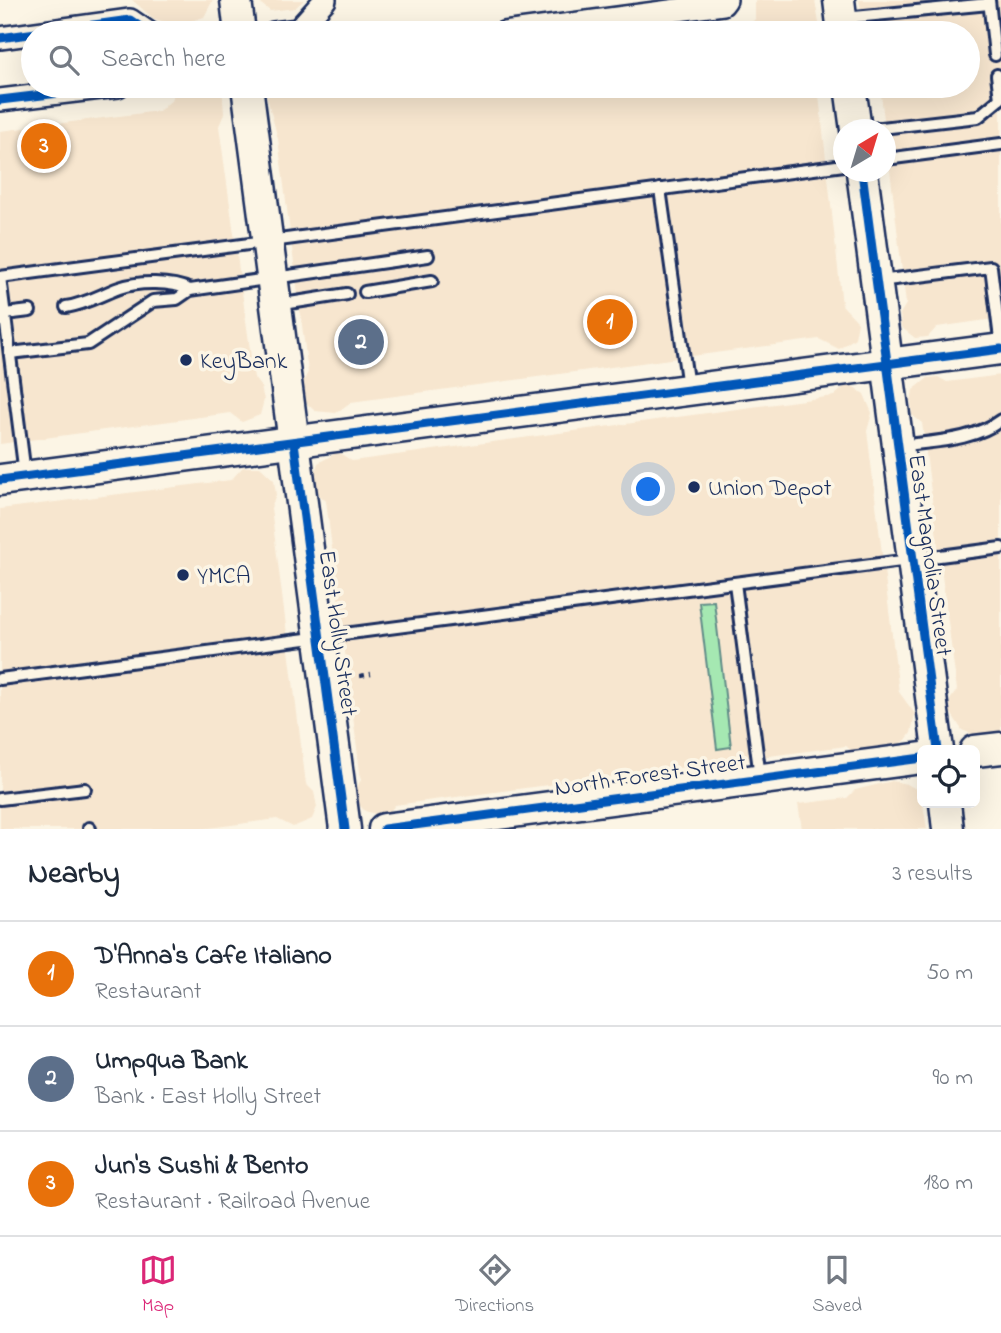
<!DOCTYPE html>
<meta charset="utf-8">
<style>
:root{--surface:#fff;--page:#f6f6f7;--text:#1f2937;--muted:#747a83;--line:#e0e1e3;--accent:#db2777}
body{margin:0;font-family:"Indie Flower",sans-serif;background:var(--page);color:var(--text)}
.controls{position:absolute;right:21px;bottom:21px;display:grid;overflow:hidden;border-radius:10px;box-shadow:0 7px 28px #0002}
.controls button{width:63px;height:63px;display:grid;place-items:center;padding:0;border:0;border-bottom:2px solid var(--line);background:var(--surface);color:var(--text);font:35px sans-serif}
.compass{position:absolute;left:833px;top:119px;width:63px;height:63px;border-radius:50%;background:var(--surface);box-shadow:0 7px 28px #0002;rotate:38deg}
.you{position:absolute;left:649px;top:490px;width:24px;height:24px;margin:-18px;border:5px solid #fff;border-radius:50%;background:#1a73e8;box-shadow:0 0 0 10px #1a73e833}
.badge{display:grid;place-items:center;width:46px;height:46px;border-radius:50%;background:var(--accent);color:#fff;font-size:23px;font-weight:700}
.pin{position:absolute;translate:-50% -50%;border:4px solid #fff;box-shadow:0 2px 7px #0006}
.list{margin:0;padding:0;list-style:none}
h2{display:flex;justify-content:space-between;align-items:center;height:91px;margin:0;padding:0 28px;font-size:30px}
h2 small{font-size:23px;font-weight:400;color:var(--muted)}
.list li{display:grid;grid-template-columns:46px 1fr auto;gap:21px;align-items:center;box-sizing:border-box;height:105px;padding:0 28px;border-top:2px solid var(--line)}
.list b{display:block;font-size:26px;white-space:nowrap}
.list p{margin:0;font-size:23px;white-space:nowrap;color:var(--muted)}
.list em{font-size:23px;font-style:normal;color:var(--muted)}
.icon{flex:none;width:38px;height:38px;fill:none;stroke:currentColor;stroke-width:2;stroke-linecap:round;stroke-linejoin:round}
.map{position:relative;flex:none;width:1001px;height:829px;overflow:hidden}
.search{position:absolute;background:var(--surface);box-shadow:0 7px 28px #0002;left:21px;right:21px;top:21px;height:77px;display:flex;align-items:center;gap:18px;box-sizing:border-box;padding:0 24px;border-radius:38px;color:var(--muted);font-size:26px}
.sheet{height:406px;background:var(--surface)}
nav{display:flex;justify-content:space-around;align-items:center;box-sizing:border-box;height:98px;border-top:2px solid var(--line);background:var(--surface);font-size:19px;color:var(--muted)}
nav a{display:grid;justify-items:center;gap:4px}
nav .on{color:var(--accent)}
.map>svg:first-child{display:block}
</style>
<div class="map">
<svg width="1001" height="829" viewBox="0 0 1001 829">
<rect width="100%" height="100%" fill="#fcf5e5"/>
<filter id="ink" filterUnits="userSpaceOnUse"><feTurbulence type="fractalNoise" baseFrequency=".0143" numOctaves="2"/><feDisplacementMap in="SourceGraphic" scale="14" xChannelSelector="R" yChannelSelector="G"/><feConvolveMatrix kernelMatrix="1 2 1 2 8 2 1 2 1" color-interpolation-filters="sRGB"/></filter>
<g filter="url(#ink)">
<g fill="#f7e6cf">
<path d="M132,0H213L204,17L178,25L154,19Z"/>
<path d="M256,0H304L295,8L270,11Z"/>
<path d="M755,0H815L820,29L817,33H741L755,19Z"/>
<path d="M859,0H1001V318L937,327L928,337L915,338L901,327L900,314L906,304L880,86H968V33H867Z"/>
<path d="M174,86H222L224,114L219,126L254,378L261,387L264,400L260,415L242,422L230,413L0,444V131L159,111L173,99Z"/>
<path d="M264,86H818L842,305L858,322L855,338L839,349L819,339L351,402L336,413L315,411L306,403L303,395L302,385L308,372L278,139Z"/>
<path d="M1001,375V733L974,735L962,730L951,713L950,700L957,690L922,423L912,415L911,402L913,390L928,378L938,377L947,382Z"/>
<path d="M851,385L864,394L872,413L867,431L899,692L915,714L911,733L906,740L891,749L855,754L846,746L395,805L388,814L379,815L365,811L359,805L354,792L361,780L326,501L316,492L313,478L318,463L338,452L352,461L834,396L845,386Z"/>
<path d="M243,467H260L274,480L276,495L271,508L306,784L314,792L317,807L312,819L293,827L277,819L201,829H0V509L231,480Z"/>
<path d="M892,781L907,784L916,789L922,798L927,829H802L798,804L847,798L855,790Z"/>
</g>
<path fill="#a5e8b2" stroke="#608c88" stroke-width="2" d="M714,601L731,747L717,749L699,602Z"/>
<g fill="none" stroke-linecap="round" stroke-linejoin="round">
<defs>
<g id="lane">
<path d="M989,0L995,55"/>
<path d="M844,18L989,4"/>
<path d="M997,75L1000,99"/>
<path d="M864,130L978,117L1001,98"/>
<path d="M886,159L1001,144"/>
<path d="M660,189L688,387"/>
<path d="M0,277L844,165"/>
<path d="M0,277L25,474"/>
<path d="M879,281L991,267L1001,347"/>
<path d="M365,292L432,281"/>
<path d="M277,305L347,294"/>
<path d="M66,307C86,304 100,295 119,288C138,281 172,281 190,290"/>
<path d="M5,314L30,311"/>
<path d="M10,353L88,344L153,301L177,299L190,290L428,256"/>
<path d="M900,446C934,441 973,441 1001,420"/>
<path d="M735,583L760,777"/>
<path d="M0,679L1001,548"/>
<path d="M0,799L85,789"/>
<path d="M89,828L90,829"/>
</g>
<g id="street">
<path d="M274,33L298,30L325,0"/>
<path d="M504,33L723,4L726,0"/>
<path d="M0,38L130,20L149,33"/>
<path d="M0,100L118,86"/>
</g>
<g id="secondary">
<path d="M236,0L240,33"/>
<path d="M839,0L843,33"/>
<path d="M247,86L345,829"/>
<path d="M850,86L856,130"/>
<path d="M862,172L938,750"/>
<path d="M0,480L1001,349"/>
<path d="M975,751L1001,748"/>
<path d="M945,803L948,829"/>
<path d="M384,829L922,758"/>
</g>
</defs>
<use href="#lane" stroke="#1b2f5e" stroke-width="16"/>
<use href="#street" stroke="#1b2f5e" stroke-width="26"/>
<use href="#secondary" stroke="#1b2f5e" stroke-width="35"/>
<path stroke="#1b2f5e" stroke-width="4.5" stroke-dasharray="5 5" stroke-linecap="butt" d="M360,676L371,674"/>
<use href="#lane" stroke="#fcf5e5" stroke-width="10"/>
<use href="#street" stroke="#fcf5e5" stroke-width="21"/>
<use href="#secondary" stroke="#fcf5e5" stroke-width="30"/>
<defs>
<g id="cycleway">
<path d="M0,38L130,20L149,33"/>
<path d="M0,100L118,86"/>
<path d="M862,172L938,750"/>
<path d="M294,442L345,829"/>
<path d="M0,480L1001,349"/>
<path d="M384,829L922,758"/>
</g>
</defs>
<use href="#cycleway" stroke="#fcf5e5" stroke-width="13"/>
<use href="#cycleway" stroke="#0057b8" stroke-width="9"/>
</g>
</g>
<g fill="#1b2f5e" stroke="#fcf5e5" stroke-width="2.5">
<circle cx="186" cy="360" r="7"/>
<circle cx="694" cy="487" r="7"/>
<circle cx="183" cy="575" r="7"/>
</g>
<g text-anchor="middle" stroke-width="7" stroke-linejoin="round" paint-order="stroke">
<g font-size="24" fill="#1b2f5e" stroke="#fcf5e5" text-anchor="start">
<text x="200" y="368">KeyBank</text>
<text x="708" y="495">Union Depot</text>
<text x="197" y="583">YMCA</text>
</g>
<g font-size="24" fill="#1b2f5e" stroke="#fcf5e5">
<text transform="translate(931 555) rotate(82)" y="8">East Magnolia Street</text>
<text transform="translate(339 633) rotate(82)" y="8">East Holly Street</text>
<text transform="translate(650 774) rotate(-8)" y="8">North Forest Street</text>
</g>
</g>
</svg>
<div class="controls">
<button><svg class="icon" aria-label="locate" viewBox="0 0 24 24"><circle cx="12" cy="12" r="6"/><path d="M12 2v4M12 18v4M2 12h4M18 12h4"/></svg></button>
</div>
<svg class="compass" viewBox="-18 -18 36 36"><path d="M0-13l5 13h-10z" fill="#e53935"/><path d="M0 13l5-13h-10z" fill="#747a83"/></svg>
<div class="you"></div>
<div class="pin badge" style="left:610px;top:322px;background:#e8710a">1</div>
<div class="pin badge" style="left:361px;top:342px;background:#5c6f8a">2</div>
<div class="pin badge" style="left:44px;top:146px;background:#e8710a">3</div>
<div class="search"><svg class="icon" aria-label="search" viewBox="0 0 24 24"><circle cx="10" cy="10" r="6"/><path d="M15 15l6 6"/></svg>Search here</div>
</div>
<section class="sheet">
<h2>Nearby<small>3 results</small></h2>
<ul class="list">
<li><span class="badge" style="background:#e8710a">1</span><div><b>D'Anna's Cafe Italiano</b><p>Restaurant</p></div><em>50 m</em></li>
<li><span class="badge" style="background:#5c6f8a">2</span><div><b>Umpqua Bank</b><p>Bank · East Holly Street</p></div><em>90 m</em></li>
<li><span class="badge" style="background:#e8710a">3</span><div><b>Jun's Sushi &amp; Bento</b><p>Restaurant · Railroad Avenue</p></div><em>180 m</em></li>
</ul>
</section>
<nav>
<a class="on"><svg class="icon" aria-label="map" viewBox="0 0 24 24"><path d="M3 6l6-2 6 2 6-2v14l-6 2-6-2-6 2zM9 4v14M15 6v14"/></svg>Map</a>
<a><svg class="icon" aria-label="directions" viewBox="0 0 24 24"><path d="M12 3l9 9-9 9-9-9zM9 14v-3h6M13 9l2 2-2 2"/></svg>Directions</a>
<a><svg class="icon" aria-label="saved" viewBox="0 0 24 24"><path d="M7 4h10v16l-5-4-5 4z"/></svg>Saved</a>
</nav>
